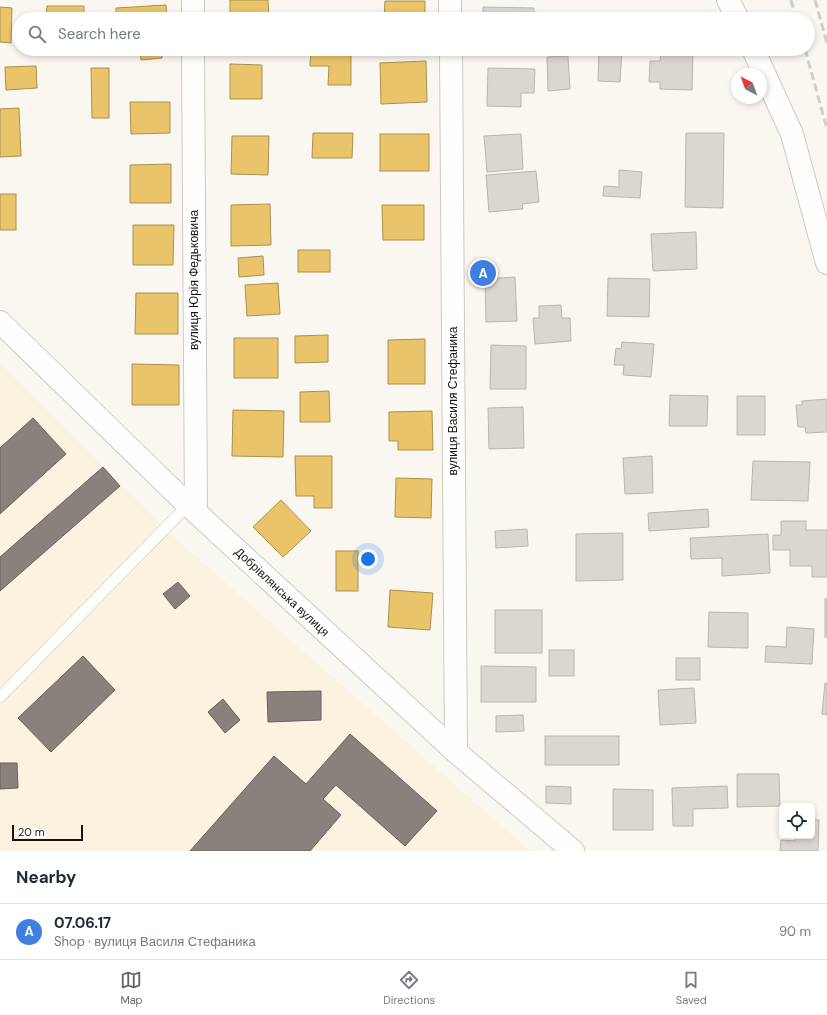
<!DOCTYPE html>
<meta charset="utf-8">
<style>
:root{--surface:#fff;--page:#f6f6f7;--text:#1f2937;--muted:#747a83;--line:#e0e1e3;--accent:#68645d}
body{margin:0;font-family:"DM Sans",sans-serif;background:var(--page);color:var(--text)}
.controls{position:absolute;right:12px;bottom:12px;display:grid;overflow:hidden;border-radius:6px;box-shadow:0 2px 6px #0003}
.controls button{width:36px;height:36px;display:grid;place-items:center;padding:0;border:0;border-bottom:1px solid var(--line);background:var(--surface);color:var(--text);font:20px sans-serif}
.compass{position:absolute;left:731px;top:68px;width:36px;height:36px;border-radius:50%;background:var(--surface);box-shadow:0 2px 6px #0003;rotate:319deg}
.scale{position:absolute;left:12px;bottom:10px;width:71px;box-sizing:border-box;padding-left:4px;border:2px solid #19150e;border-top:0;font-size:11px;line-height:14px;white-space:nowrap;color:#19150e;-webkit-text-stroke:3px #fff;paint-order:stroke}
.you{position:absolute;left:368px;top:559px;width:14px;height:14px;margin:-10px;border:3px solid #fff;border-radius:50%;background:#1a73e8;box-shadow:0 0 0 6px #1a73e833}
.badge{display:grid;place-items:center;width:26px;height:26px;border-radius:50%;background:var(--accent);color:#fff;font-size:13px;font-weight:700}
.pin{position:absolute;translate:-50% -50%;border:2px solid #fff;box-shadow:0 1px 4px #0006}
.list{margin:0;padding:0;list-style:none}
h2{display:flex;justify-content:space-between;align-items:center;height:52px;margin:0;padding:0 16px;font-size:17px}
h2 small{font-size:13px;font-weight:400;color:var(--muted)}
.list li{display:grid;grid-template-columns:26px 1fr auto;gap:12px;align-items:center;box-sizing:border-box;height:56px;padding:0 16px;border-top:1px solid var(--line)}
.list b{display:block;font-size:15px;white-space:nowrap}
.list p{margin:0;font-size:13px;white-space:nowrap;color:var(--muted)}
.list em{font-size:13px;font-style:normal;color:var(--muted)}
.icon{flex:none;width:22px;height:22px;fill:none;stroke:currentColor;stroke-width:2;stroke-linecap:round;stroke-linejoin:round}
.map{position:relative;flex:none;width:827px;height:851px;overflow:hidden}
.search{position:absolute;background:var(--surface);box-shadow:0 2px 6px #0003;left:12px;right:12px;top:12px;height:44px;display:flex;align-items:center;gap:10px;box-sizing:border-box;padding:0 14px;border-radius:22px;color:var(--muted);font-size:15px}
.sheet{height:108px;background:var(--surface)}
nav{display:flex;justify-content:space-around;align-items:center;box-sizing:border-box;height:56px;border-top:1px solid var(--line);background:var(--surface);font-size:11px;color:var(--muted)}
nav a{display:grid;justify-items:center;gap:2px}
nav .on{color:var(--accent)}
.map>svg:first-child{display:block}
</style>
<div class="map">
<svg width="827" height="851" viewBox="0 0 827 851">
<rect width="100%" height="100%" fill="#faf7f0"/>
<path fill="#fcf2e0" d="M0,363L175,538L530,851H0Z"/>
<g fill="#e9c46a" stroke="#ab904e">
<path d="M230,0H268L269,19H230Z"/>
<path d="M385,1H425V19H384Z"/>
<path d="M166,5L167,19H116V8Z"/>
<path d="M47,6H84V19H46Z"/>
<path d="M0,7L12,8L11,43L0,42Z"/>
<path d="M140,49H162V58L141,60Z"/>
<path d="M311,49H351V85H328L329,66H310Z"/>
<path d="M426,61L427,102L381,104L380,63Z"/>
<path d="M230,64L262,65V99H230Z"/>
<path d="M36,66L37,88L6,90L5,67Z"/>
<path d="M91,68H109V118H92Z"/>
<path d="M130,102H170V133L131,134Z"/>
<path d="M19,108L21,156L0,157V109Z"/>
<path d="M313,133H353L352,158H312Z"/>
<rect x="380" y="134" width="49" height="37"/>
<path d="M232,136H269L268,175L231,174Z"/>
<path d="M171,164V203H130V165Z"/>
<rect x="0" y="194" width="16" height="36"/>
<path d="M270,204L271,245L231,246V205Z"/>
<path d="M382,205H424V240H383Z"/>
<path d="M133,225H174L173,265H133Z"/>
<rect x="298" y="250" width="32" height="22"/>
<path d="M263,256L264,275L239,277L238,258Z"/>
<path d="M278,283L280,314L247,316L245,285Z"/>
<path d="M136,293H178V334H135Z"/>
<path d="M328,335V362L295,363V336Z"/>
<rect x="234" y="338" width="44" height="40"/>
<path d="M425,339V384H388V340Z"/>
<path d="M132,364L179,365V405H132Z"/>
<path d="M329,391L330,422H300V392Z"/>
<path d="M233,410L284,411L283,457L232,456Z"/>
<path d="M432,411L433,450H398V441H389V412Z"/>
<path d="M295,456H332V508H314V496H296Z"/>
<path d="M396,478L432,479L431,518L395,517Z"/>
<path d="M281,500L311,531L283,557L253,527Z"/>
<rect x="336" y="551" width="22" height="40"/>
<path d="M390,590L433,593L430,630L388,627Z"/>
</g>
<g fill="#8a817c" stroke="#68615b">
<path d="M33,418L66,454L0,514V448Z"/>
<path d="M103,467L120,486L0,591V557Z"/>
<path d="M178,582L190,596L175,609L163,594Z"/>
<path d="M83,656L115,690L51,752L18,718Z"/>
<path d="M321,691V720L268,722L267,692Z"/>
<path d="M223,699L240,720L225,733L208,712Z"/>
<path d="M350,734L437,811L405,846L336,785L323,799L341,815L310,851H190L274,756L306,784Z"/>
<path d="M0,763H17L18,788L0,789Z"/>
</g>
<g fill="#dbd7d0" stroke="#bab6af">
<path d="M483,7L534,8V19H483Z"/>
<path d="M650,16L694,17V19H650Z"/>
<rect x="483" y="49" width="51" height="3"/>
<path d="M587,49H622L620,82L598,81L599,50H587Z"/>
<path d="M661,49H693L692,90L660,89V82H649L650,61H660Z"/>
<path d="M568,56L570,89L548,91L547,57Z"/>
<path d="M488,68L535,69L534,93H521V107L487,106Z"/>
<path d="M686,133H724L723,208L685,207Z"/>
<path d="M521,134L523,169L487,172L484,136Z"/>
<path d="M619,170L642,172L640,198L603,196L604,186L619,187Z"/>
<path d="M536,171L539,202L522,204L523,209L489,212L486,175Z"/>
<path d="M696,232L697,269L653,271L651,234Z"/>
<path d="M515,277L517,321L486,322L485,279Z"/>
<path d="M608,278L650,279L649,317L607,316Z"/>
<path d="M561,305L562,318H570L571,341L535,344L533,318H539V306Z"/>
<path d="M622,342L654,344L651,377L623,375L624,365H614L616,348L621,349Z"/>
<path d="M491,345L526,346V389H490Z"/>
<path d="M670,395L708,396L707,426H669Z"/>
<rect x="737" y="396" width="28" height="39"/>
<path d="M827,399V432L806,433L805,427H798L796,405H802V401Z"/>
<path d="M523,407L524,448L489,449L488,408Z"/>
<path d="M652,456L653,493L625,494L623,458Z"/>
<path d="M753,461L810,462L808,501L751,500Z"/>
<path d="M708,509L709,527L649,531L648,513Z"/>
<path d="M781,521H806V530H827V577H812V566H790V550H773V535H781Z"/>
<path d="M527,529L528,546L496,548L495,531Z"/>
<path d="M623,533V580L576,581V534Z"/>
<path d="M768,534L770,573L722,576V558L691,559L690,538Z"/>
<rect x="825" y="599" width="2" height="38"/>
<rect x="495" y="610" width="47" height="43"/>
<path d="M709,612L748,613V648L708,647Z"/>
<path d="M787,627L814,629L812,664L765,662L766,646L786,647Z"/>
<rect x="549" y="650" width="25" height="26"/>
<rect x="676" y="658" width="24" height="22"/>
<path d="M481,666L536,667V702H481Z"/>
<path d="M825,683H827V715L822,714Z"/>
<path d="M694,688L696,723L660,725L658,690Z"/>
<path d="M523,715L524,731L496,732V716Z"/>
<rect x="545" y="736" width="74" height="29"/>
<path d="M737,774H779L780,806L737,807Z"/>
<path d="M546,786L571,787V804L546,803Z"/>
<path d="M727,786L728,808L693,809V826H673L672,788Z"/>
<path d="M613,789L653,790V830H613Z"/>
<path d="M812,820H819L818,851H780L781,840L795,841V836H812Z"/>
</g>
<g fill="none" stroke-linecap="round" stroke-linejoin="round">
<defs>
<path id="lane" d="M0,697L188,505"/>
<g id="street">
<path d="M193,0V19"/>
<path d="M450,0V19"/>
<path d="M728,0L738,19"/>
<path d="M193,49L196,512"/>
<path d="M451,49L456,752"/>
<path d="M753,49L792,134L827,263"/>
<path d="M0,322L188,505L456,752L573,851"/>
</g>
</defs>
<use href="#lane" stroke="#cdcac3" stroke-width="12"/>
<use href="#street" stroke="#cdcac3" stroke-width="24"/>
<use href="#lane" stroke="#fefefd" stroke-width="11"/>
<use href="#street" stroke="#fefefd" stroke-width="22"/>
<g stroke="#d0cfcd" stroke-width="3" stroke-dasharray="8 4" stroke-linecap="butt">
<path d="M791,0L796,19"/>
<path d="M815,0L827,43"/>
<path d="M805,49L827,129"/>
</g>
</g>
<g text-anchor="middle" stroke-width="4" stroke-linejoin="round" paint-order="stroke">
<g font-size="12" fill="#19150e" stroke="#fff">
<text transform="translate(194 280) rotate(-90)" y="4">вулиця Юрія Федьковича</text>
<text transform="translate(453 401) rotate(-90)" y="4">вулиця Василя Стефаника</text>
<text transform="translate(282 592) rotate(43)" y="4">Добрівлянська вулиця</text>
</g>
</g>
</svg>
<div class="controls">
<button><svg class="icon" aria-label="locate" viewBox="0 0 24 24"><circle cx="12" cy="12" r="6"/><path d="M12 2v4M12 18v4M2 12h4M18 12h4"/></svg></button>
</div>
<svg class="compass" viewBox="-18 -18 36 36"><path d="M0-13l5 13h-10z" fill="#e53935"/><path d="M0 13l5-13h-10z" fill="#747a83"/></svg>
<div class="scale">20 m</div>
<div class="you"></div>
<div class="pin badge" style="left:483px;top:273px;background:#3f7fe0">A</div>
<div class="search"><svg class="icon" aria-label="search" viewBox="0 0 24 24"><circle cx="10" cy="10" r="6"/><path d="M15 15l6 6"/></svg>Search here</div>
</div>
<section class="sheet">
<h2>Nearby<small></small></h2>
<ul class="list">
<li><span class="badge" style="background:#3f7fe0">A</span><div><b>07.06.17</b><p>Shop · вулиця Василя Стефаника</p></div><em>90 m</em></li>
</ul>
</section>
<nav>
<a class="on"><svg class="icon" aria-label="map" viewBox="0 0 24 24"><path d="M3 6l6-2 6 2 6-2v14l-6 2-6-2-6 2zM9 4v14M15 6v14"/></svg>Map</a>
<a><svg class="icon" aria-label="directions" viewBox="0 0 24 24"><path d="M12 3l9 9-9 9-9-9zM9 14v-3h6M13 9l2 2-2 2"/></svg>Directions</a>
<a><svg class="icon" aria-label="saved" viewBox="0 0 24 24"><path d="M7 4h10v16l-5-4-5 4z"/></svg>Saved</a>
</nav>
